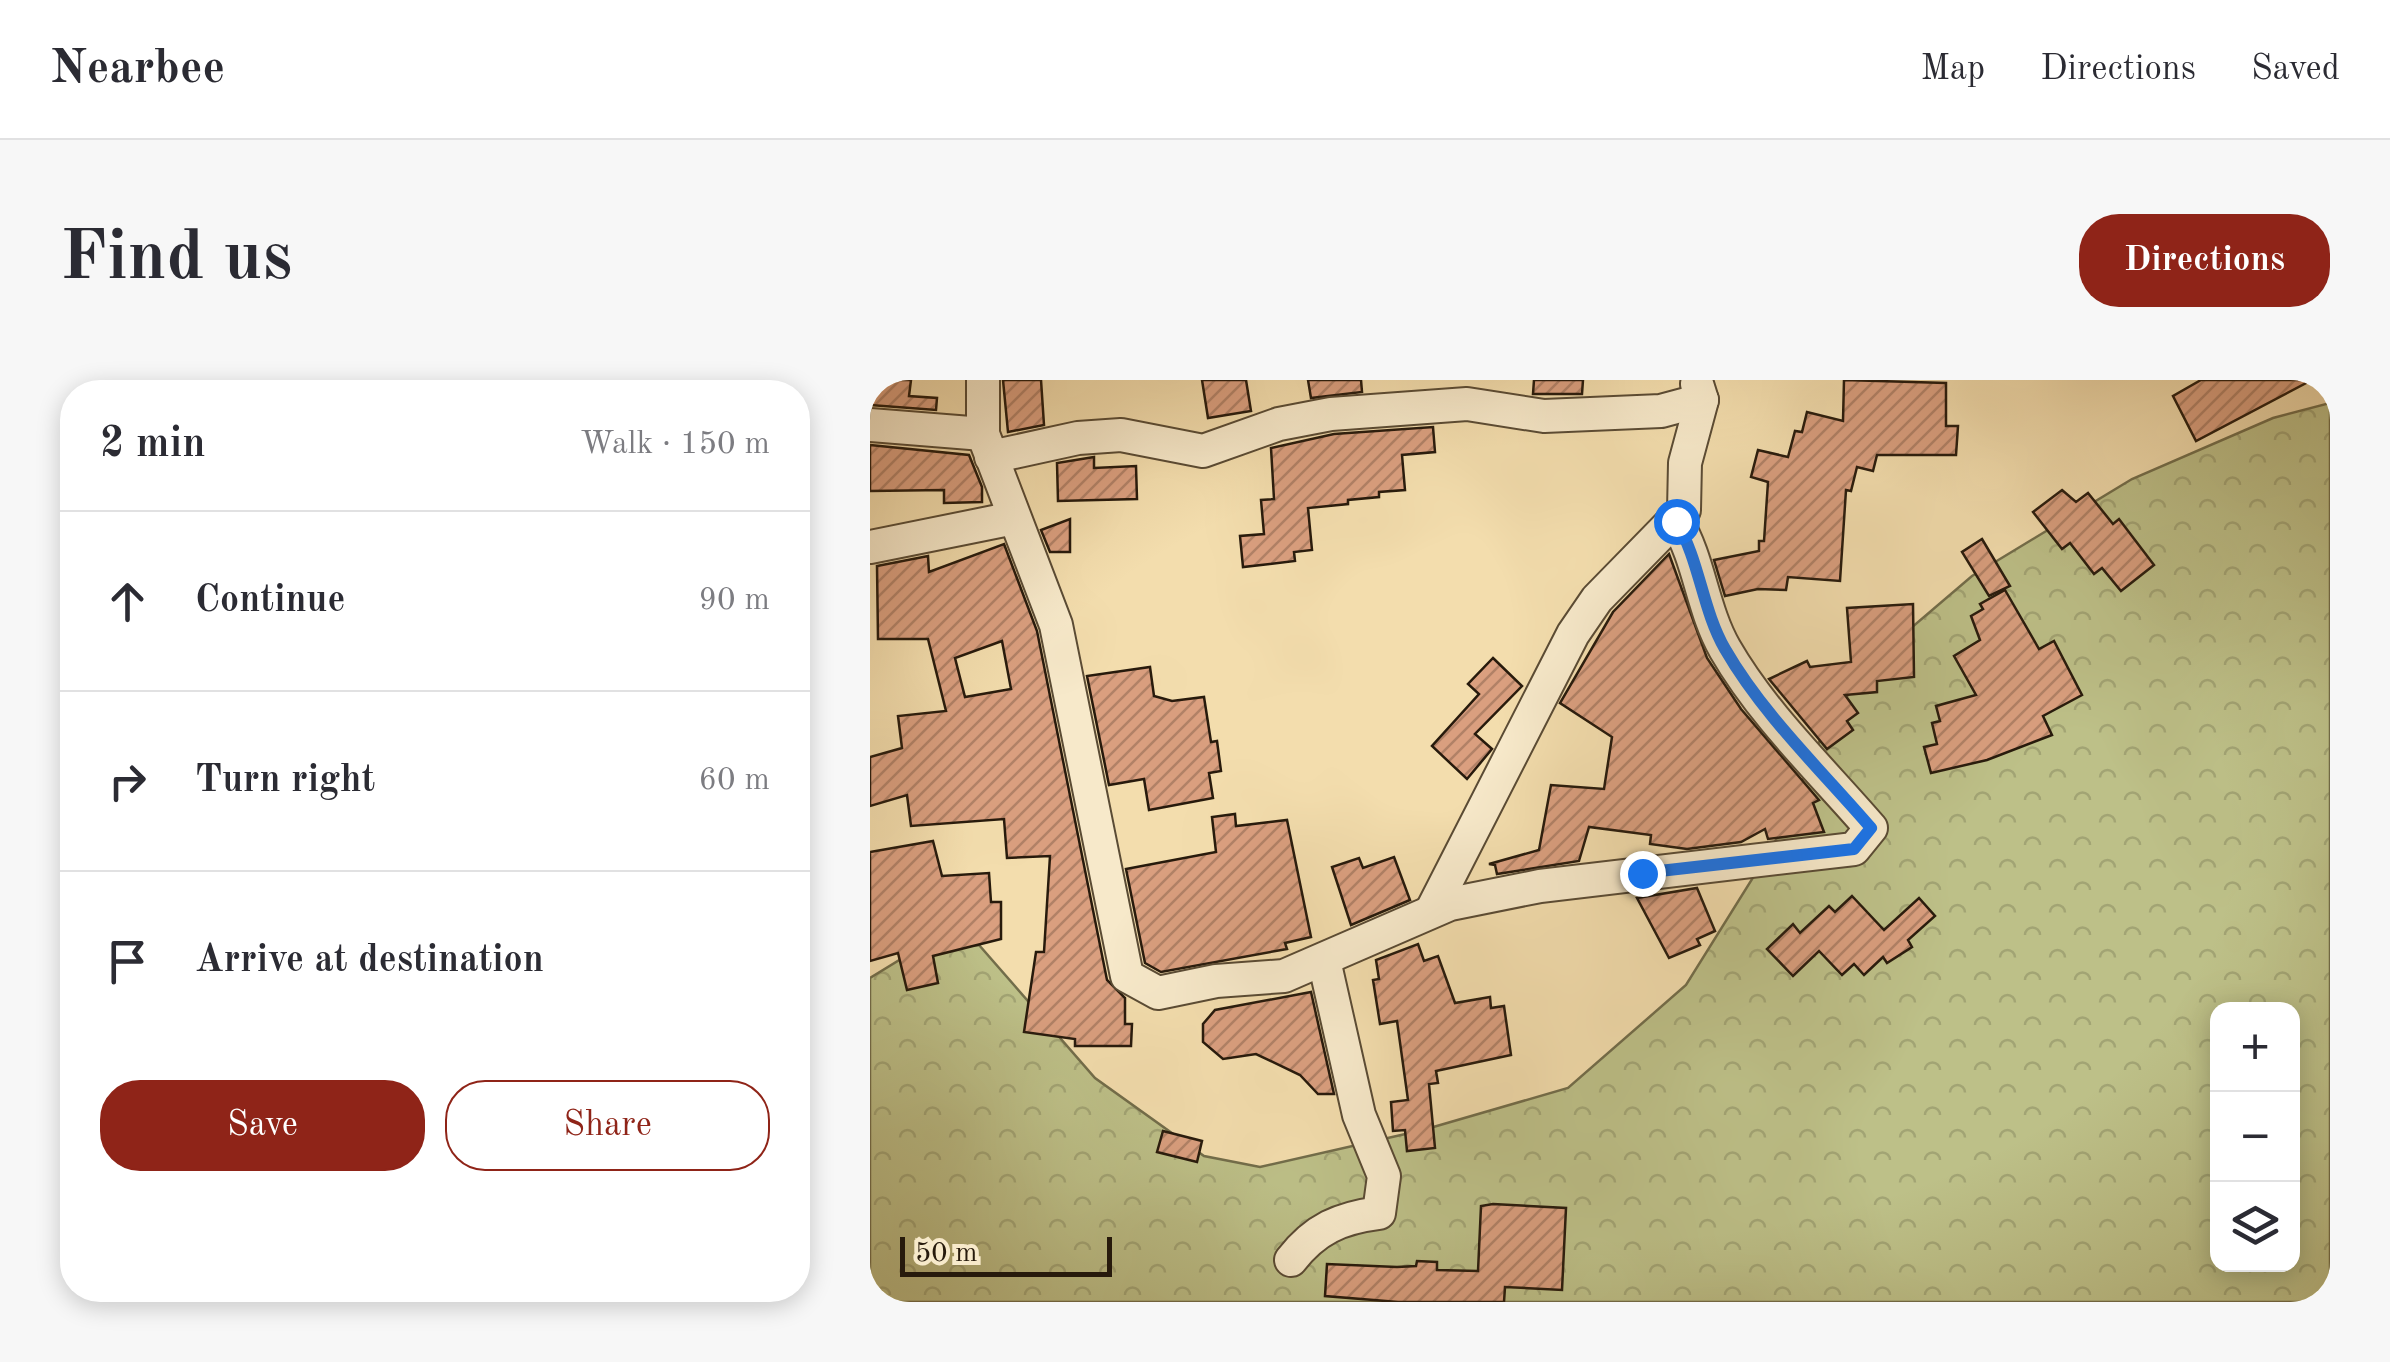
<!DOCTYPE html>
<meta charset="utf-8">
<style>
:root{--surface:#fff;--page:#f7f7f7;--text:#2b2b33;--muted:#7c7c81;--line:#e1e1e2;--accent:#8f2418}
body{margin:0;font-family:"Old Standard TT",serif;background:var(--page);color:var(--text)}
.controls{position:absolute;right:30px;bottom:30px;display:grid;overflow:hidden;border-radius:20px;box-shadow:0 5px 25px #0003}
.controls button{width:90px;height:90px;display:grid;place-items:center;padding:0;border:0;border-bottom:2px solid var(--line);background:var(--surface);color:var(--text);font:50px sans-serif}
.scale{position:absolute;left:30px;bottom:25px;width:212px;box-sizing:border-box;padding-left:10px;border:5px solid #271a0c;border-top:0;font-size:28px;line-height:35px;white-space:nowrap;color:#271a0c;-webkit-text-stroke:8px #f7e9ca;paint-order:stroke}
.stop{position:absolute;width:30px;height:30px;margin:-22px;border:8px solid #1a73e8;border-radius:50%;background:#fff}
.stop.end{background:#1a73e8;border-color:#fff;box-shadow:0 2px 10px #0008}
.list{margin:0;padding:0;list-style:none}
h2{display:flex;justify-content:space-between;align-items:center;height:130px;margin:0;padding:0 40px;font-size:42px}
h2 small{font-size:32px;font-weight:400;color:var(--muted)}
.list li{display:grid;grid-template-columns:65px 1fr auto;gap:30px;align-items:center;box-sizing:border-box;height:180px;padding:0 40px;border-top:2px solid var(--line)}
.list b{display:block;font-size:38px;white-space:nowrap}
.list em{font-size:32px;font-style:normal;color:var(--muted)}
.actions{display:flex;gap:20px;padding:30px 40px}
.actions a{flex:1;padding:22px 0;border:2px solid var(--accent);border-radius:40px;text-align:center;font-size:35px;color:var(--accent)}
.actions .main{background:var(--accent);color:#fff}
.icon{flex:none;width:55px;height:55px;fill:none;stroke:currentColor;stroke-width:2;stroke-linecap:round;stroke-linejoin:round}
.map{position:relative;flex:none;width:1460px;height:922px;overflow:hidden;border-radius:40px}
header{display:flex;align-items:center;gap:60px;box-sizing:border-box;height:140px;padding:0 50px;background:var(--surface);border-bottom:2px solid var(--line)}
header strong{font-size:48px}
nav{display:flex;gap:55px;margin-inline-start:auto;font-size:35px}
.intro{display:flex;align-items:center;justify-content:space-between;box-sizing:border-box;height:240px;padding:0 60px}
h1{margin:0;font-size:70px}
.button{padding:25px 45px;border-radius:40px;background:var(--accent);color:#fff;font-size:35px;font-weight:700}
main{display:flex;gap:60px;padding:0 60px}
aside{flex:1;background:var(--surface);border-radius:40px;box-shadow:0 5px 25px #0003}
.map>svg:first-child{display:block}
</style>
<header>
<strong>Nearbee</strong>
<nav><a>Map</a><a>Directions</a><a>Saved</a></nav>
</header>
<div class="intro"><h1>Find us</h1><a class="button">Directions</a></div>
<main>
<aside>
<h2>2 min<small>Walk · 150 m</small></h2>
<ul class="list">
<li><svg class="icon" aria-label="ahead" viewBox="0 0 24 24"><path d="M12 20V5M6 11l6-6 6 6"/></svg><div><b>Continue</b></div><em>90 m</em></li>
<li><svg class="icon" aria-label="right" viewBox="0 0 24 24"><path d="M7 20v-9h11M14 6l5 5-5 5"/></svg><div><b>Turn right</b></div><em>60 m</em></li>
<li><svg class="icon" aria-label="arrive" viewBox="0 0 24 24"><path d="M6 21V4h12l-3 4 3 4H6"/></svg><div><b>Arrive at destination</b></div></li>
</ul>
<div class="actions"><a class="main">Save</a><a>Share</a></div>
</aside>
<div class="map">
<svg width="1460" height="922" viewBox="0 0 1460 922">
<defs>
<pattern id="forest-crowns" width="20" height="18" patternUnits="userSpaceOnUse" patternTransform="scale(2.5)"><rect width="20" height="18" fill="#bdc088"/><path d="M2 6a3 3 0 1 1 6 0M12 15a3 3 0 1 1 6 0" fill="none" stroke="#a2a474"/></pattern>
<pattern id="building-hatch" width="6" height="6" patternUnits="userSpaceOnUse" patternTransform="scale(2.5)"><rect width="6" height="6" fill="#da9f7f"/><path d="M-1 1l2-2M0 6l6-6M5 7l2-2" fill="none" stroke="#b18166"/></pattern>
</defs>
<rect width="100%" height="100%" fill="#f3ddad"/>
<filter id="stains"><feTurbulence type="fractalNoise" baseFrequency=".002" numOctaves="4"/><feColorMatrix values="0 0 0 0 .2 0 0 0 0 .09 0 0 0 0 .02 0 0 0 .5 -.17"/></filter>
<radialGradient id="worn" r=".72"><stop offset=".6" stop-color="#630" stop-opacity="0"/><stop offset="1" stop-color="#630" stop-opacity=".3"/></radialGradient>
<path fill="url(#forest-crowns)" stroke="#726d4a" stroke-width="2.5" fill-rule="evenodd" d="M1460,23V922H0V598L49,568L109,565L225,698L334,776L390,787L553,750L698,708L816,605L904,464L959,340L1007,277L1102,196L1262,99L1403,38ZM1348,629H1422V884H1348Z"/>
<g fill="url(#building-hatch)" stroke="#271a0c" stroke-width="2.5" fill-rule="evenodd">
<path d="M3,0H41L39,16L67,18L66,30L0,25Z"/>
<path d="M133,0H171L174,45L138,52Z"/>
<path d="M332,0H376L381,31L338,38Z"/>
<path d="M438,0H491L492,12L441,18Z"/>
<path d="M664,0H713L712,14H663Z"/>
<path d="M974,0L1076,3V46H1088L1086,75H1007L1003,91L987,87L981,111L976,110L970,201L918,197L916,210L888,209L855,216L844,180L889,171V161H894L898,102L881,97L888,70L918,77L925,51L932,52L937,32L973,41Z"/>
<path d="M1331,0H1442L1326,61L1303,16Z"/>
<path d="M563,47L565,72L532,75L535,110L509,112V117L478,120V124L438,128L442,170L424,172L425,181L373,187L370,156L394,154L391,120L404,119L401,68L464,54Z"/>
<path d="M0,65L99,75L112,107V122L74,123V110L0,111Z"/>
<path d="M224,77V88L266,86L267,119L188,121L187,83Z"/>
<path d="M1192,110L1206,122L1218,113L1243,144L1249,139L1284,185L1251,211L1232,188L1224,194L1200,163L1192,169L1163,132Z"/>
<path d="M200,139V172H180L171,150Z"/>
<path d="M1112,159L1140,206L1119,216L1092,172Z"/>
<path d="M134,164L167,251L237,600L255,618V644H262L261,666H205V659L154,652L166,572H174L180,476L137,478L134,439L41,446L37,415L0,426V377L32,368L28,336L76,331L58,259H8L7,186L58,176L59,192ZM132,261L141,309L95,317L85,278Z"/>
<path d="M799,174L837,278L871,329L949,420L943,423L954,452L898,459L895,449L871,462L817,469L780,464L781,455L719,447L709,481L627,494L625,485L619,484L669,470L681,405L734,409L742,357L690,323L743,232Z"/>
<path d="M1135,210L1169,269L1184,261L1212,315L1173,336L1182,355L1117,380L1061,393L1054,367L1067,364L1062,343L1070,341L1066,326L1106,315L1084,276L1110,260L1101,236L1113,229L1110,224Z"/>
<path d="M1043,224L1044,297L1007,301V312L975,315L988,333L977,341L983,350L957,369L899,299L937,281L940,287L981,282L977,228Z"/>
<path d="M623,278L652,306L605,354L622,369L597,399L562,366L609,314L598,304Z"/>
<path d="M280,287L284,316L302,321L334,317L341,362L347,361L351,391L339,393L343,418L279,430L274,399L239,405L217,296Z"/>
<path d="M365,434L366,446L417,440L441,557L415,563L417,569L291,592L275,583L256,489L346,472L342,437Z"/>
<path d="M63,461L72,496L119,493L121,522H131V559L63,576L68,603L37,610L28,573L0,581V472Z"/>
<path d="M524,477L540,520L481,545L462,487L489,478L493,488Z"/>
<path d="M827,508L845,551L827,559L830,565L799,578L767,518Z"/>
<path d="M982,516L1014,550L1049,518L1065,536L1038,560L1042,567L1017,583L1013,577L994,595L984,584L972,595L949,571L923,596L897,569L923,544L930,553L959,526L965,532Z"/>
<path d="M548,564L554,581L568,576L585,623L620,617L621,628L634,626L641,675L566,691L568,703L559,704L565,768L537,771L535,750L523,751L521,722L538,720L527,641L510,644L503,600L509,599L506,580Z"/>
<path d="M441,612L464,714H448L430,695L386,674L353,679L333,662V644L345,630Z"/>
<path d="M293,751L332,761L327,782L287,772Z"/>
<path d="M623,824L696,828L692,910L635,907L634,922H528L455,916L457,884L527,887L546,886L547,881L567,882V890L608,891L611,826Z"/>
</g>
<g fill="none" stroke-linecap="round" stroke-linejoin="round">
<defs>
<g id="minor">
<path d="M113,0V54L186,245L257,596L288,613L346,601L414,596L580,524L670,506L984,469L1001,448C952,391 893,335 855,269C832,229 830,181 806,141"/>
<path d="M0,45L113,54"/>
<path d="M121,77L208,58L251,55L333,71L409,44L461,34L597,24L674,36L791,31L832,20"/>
<path d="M0,167L144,138"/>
<path d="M563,528L703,254L727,219L814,130L815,83L832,20L827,4"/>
<path d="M421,880C445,849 470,838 509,833L514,796L489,735L454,580"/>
</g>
</defs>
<use href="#minor" stroke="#5a4b34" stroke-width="36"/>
<use href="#minor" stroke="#f7e9ca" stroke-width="32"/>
</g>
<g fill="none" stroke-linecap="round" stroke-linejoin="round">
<path stroke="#1a73e8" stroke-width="12" d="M772,493L984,469L1001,448C952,391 893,335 855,269C832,229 830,181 806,141"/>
</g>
<rect width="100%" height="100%" filter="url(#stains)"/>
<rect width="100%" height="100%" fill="url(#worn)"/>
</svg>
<div class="controls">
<button>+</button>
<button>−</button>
<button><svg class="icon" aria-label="layers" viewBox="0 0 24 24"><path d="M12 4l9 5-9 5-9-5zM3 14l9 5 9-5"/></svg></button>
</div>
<div class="scale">50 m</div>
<div class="stop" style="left:806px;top:141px"></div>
<div class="stop end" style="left:772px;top:493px"></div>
</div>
</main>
